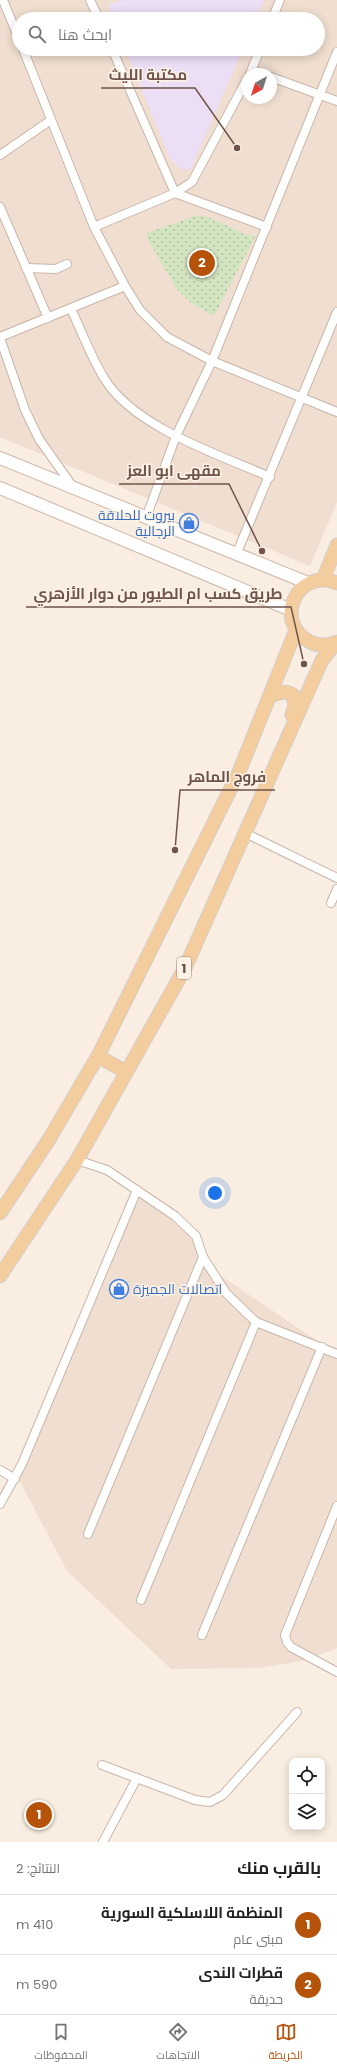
<!DOCTYPE html>
<html lang="ar">
<meta charset="utf-8">
<style>
:root{--surface:#fff;--page:#f6f6f6;--text:#202124;--muted:#757577;--line:#e0e0e0;--accent:#b45309}
body{margin:0;font-family:Poppins,Cairo,sans-serif;background:var(--page);color:var(--text);direction:rtl}
.controls{position:absolute;right:12px;bottom:12px;display:grid;overflow:hidden;border-radius:8px;box-shadow:0 2px 10px #0003}
.controls button{width:36px;height:36px;display:grid;place-items:center;padding:0;border:0;border-bottom:1px solid var(--line);background:var(--surface);color:var(--text);font:20px sans-serif}
.compass{position:absolute;left:241px;top:68px;width:36px;height:36px;border-radius:50%;background:var(--surface);box-shadow:0 2px 10px #0003;rotate:219deg}
.you{position:absolute;left:215px;top:1193px;width:14px;height:14px;margin:-10px;border:3px solid #fff;border-radius:50%;background:#1a73e8;box-shadow:0 0 0 6px #1a73e833}
.badge{display:grid;place-items:center;width:26px;height:26px;border-radius:50%;background:var(--accent);color:#fff;font-size:13px;font-weight:700}
.pin{position:absolute;translate:-50% -50%;border:2px solid #fff;box-shadow:0 1px 4px #0006}
.list{margin:0;padding:0;list-style:none}
h2{display:flex;justify-content:space-between;align-items:center;height:52px;margin:0;padding:0 16px;font-size:17px}
h2 small{font-size:13px;font-weight:400;color:var(--muted)}
.list li{display:grid;grid-template-columns:26px 1fr auto;gap:12px;align-items:center;box-sizing:border-box;height:60px;padding:0 16px;border-top:1px solid var(--line)}
.list b{display:block;font-size:15px;white-space:nowrap}
.list p{margin:0;font-size:13px;white-space:nowrap;color:var(--muted)}
.list em{font-size:13px;font-style:normal;color:var(--muted)}
.icon{flex:none;width:22px;height:22px;fill:none;stroke:currentColor;stroke-width:2;stroke-linecap:round;stroke-linejoin:round}
.map{position:relative;flex:none;width:337px;height:1842px;overflow:hidden;direction:ltr}
.search{position:absolute;background:var(--surface);box-shadow:0 2px 10px #0003;left:12px;right:12px;top:12px;height:44px;display:flex;align-items:center;gap:10px;box-sizing:border-box;padding:0 14px;border-radius:22px;color:var(--muted);font-size:15px}
.sheet{height:172px;background:var(--surface)}
nav{display:flex;justify-content:space-around;align-items:center;box-sizing:border-box;height:56px;border-top:1px solid var(--line);background:var(--surface);font-size:11px;color:var(--muted)}
nav a{display:grid;justify-items:center;gap:2px}
nav .on{color:var(--accent)}
.map>svg:first-child{display:block}
</style>
<div class="map">
<svg width="337" height="1842" viewBox="0 0 337 1842">
<defs>
<pattern id="grass-dots" width="8" height="8" patternUnits="userSpaceOnUse"><rect width="8" height="8" fill="#d3e5c1"/><path d="M2 2h.1M6 6h.1" fill="none" stroke="#afbc9f" stroke-width="1.8" stroke-linecap="round"/></pattern>
</defs>
<rect width="100%" height="100%" fill="#f9eee1"/>
<g fill="#f0dfd0" fill-rule="evenodd">
<path d="M0,0H337V502L310,566L0,437ZM19,19H318V49H19ZM247,74H271V98H247Z"/>
<path d="M138,1192L162,1207L187,1232L215,1272L337,1354V1648L307,1660L258,1668L171,1669L67,1571L16,1474Z"/>
</g>
<g fill="#ebdef5">
<path d="M122,0H264L256,19H113L108,5Z"/>
<path d="M125,49H243L191,169L182,170L170,159Z"/>
</g>
<path fill="url(#grass-dots)" d="M198,215L207,217L231,227L244,234L251,235L255,237L214,316L191,303L176,288L147,238V233Z"/>
<g fill="none" stroke-linecap="round" stroke-linejoin="round">
<defs>
<g id="street">
<path d="M3,0L19,39"/>
<path d="M90,0L99,19"/>
<path d="M272,19L280,0"/>
<path d="M23,49L94,227L125,286L140,310L167,337L212,361L337,412"/>
<path d="M112,49L175,193L267,227"/>
<path d="M252,70L263,74"/>
<path d="M250,74L260,49"/>
<path d="M271,77L337,101"/>
<path d="M0,155L51,120"/>
<path d="M0,207L48,318"/>
<path d="M94,227L175,193L192,182L247,79"/>
<path d="M26,268L56,269L67,264"/>
<path d="M71,309C82,332 91,357 104,378C133,427 220,455 270,477"/>
<path d="M0,337L125,286"/>
<path d="M0,338L25,410L39,439L73,487"/>
<path d="M146,518L176,436L212,361L337,52"/>
<path d="M236,555L337,312"/>
<path d="M245,833L337,878"/>
<path d="M331,903L337,889"/>
<path d="M77,1160L107,1170L175,1216L196,1236L203,1257L226,1293L256,1322L337,1354"/>
<path d="M0,1470L15,1479"/>
<path d="M0,1504L22,1464L137,1190"/>
<path d="M337,1506L285,1635L287,1642L291,1647L337,1672"/>
<path d="M88,1534L203,1257"/>
<path d="M141,1600L256,1322"/>
<path d="M202,1635L322,1347"/>
<path d="M102,1765L195,1800L210,1802L223,1795L297,1712"/>
<path d="M103,1842L137,1778"/>
</g>
<g id="secondary">
<path d="M0,458L308,583"/>
<path d="M0,488L291,610"/>
</g>
<g id="primary">
<path d="M323,579L337,545"/>
<path d="M337,583C297,567 272,622 310,642C318,646 329,646 337,642"/>
<path d="M270,696C279,693 285,690 293,695L295,705L292,715"/>
<path d="M98,1056L126,1072"/>
<path d="M0,1213L48,1141L98,1056L239,772L296,630"/>
<path d="M0,1276L77,1160L185,968L322,660L335,644"/>
</g>
</defs>
<use href="#street" stroke="#c9b5a9" stroke-width="10"/>
<use href="#secondary" stroke="#ceb7a9" stroke-width="14"/>
<use href="#primary" stroke="#d6cfcc" stroke-width="15"/>
<use href="#street" stroke="#fff" stroke-width="8"/>
<use href="#secondary" stroke="#fff" stroke-width="12"/>
<use href="#primary" stroke="#f3cd9e" stroke-width="13"/>
</g>
<defs>
<symbol id="shop-ring" viewBox="-11 -11 22 22"><circle r="9.5" fill="#fdf2e6" stroke="#3f7fe0" stroke-width="1.5"/><path d="M-5-2.5h2.3a2.7 3.5 0 0 1 5.4 0H5L5.5 6h-11ZM-1.5-2.5h3a1.5 2.3 0 0 0-3 0Z" fill="#3f7fe0"/></symbol>
</defs>
<g fill-rule="evenodd">
<use href="#shop-ring" x="178" y="512" width="22" height="22"/>
<use href="#shop-ring" x="108" y="1278" width="22" height="22"/>
</g>
<g text-anchor="middle" stroke-width="3" stroke-linejoin="round" paint-order="stroke">
<rect fill="#fdf2e6" stroke="#998379" stroke-width="1" x="177" y="957" width="14" height="22" rx="3"/>
<g font-size="13" font-weight="bold" fill="#6e544a">
<text x="184" y="973">1</text>
</g>
<g font-size="14" fill="#366cbe" stroke="#fdf2e6" text-anchor="end">
<text x="175" y="520">بيروت للحلاقة<tspan x="175" dy="16">الرجالية</tspan></text>
<text x="133" y="1294" text-anchor="start">اتصالات الجميزة</text>
</g>
</g>
<path fill="none" stroke="#6e544a" stroke-width="1.5" d="M237 148L195 88H101M262 551L229 484H119M304 664L291 607H26M175 850L180 790H275"/>
<g fill="#6e544a" stroke="#fdf2e6" stroke-width="1.5">
<circle cx="237" cy="148" r="4"/>
<circle cx="262" cy="551" r="4"/>
<circle cx="304" cy="664" r="4"/>
<circle cx="175" cy="850" r="4"/>
</g>
<g font-size="15" text-anchor="middle" font-weight="bold" fill="#6e544a" stroke="#fdf2e6" stroke-width="3" stroke-linejoin="round" paint-order="stroke">
<text x="148" y="80">مكتبة الليث</text>
<text x="174" y="476">مقهى ابو العز</text>
<text x="158" y="599">طريق كسب ام الطيور من دوار الأزهري</text>
<text x="227" y="782">فروج الماهر</text>
</g>
</svg>
<div class="controls">
<button><svg class="icon" aria-label="locate" viewBox="0 0 24 24"><circle cx="12" cy="12" r="6"/><path d="M12 2v4M12 18v4M2 12h4M18 12h4"/></svg></button>
<button><svg class="icon" aria-label="layers" viewBox="0 0 24 24"><path d="M12 4l9 5-9 5-9-5zM3 14l9 5 9-5"/></svg></button>
</div>
<svg class="compass" viewBox="-18 -18 36 36"><path d="M0-13l5 13h-10z" fill="#e53935"/><path d="M0 13l5-13h-10z" fill="#757577"/></svg>
<div class="you"></div>
<div class="pin badge" style="left:39px;top:1815px">1</div>
<div class="pin badge" style="left:202px;top:263px">2</div>
<div class="search"><svg class="icon" aria-label="search" viewBox="0 0 24 24"><circle cx="10" cy="10" r="6"/><path d="M15 15l6 6"/></svg>ابحث هنا</div>
</div>
<section class="sheet">
<h2>بالقرب منك<small>النتائج: 2</small></h2>
<ul class="list">
<li><span class="badge">1</span><div><b>المنظمة اللاسلكية السورية</b><p>مبنى عام</p></div><em>410 m</em></li>
<li><span class="badge">2</span><div><b>قطرات الندى</b><p>حديقة</p></div><em>590 m</em></li>
</ul>
</section>
<nav>
<a class="on"><svg class="icon" aria-label="map" viewBox="0 0 24 24"><path d="M3 6l6-2 6 2 6-2v14l-6 2-6-2-6 2zM9 4v14M15 6v14"/></svg>الخريطة</a>
<a><svg class="icon" aria-label="directions" viewBox="0 0 24 24"><path d="M12 3l9 9-9 9-9-9zM9 14v-3h6M13 9l2 2-2 2"/></svg>الاتجاهات</a>
<a><svg class="icon" aria-label="saved" viewBox="0 0 24 24"><path d="M7 4h10v16l-5-4-5 4z"/></svg>المحفوظات</a>
</nav>
